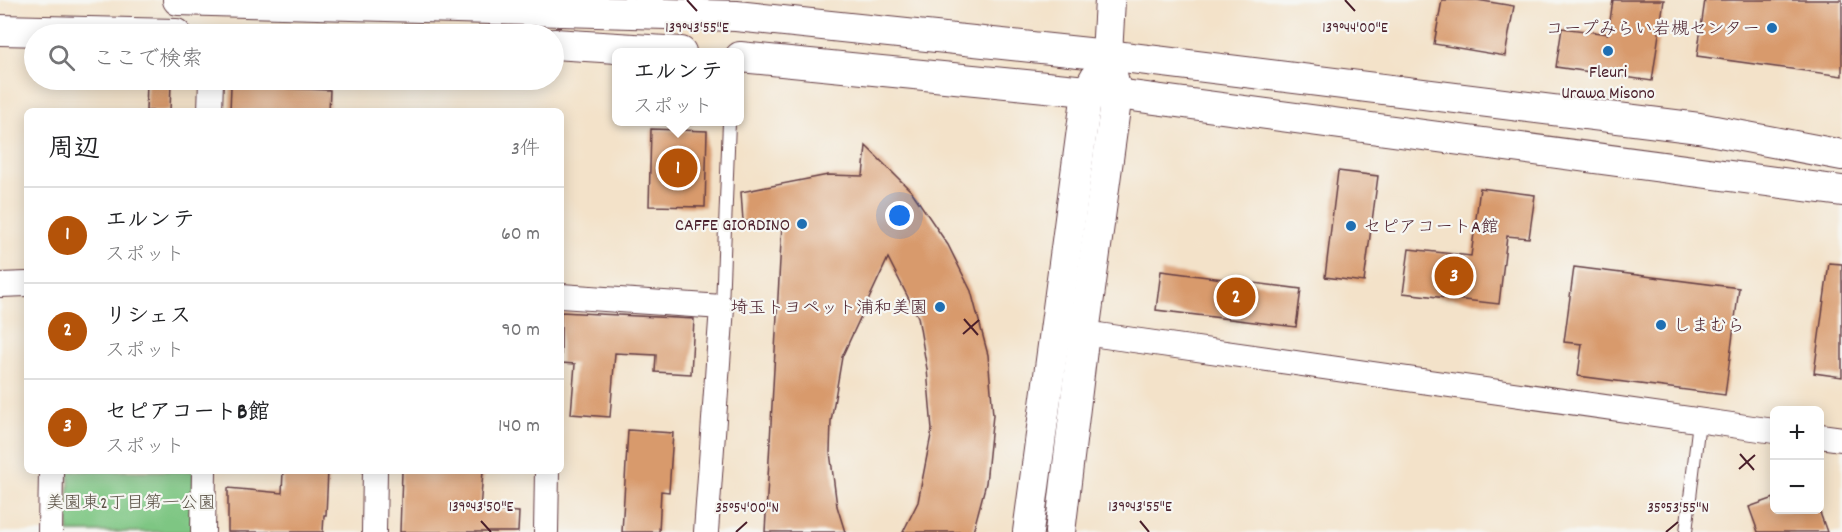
<!DOCTYPE html>
<html lang="ja">
<meta charset="utf-8">
<style>
:root{--surface:#fff;--page:#f6f6f6;--text:#202124;--muted:#757577;--line:#e0e0e0;--accent:#b45309}
body{margin:0;font-family:Dekko,"Klee One",sans-serif;background:var(--page);color:var(--text)}
.controls{position:absolute;right:18px;bottom:18px;display:grid;overflow:hidden;border-radius:9px;box-shadow:0 3px 15px #0003}
.controls button{width:54px;height:54px;display:grid;place-items:center;padding:0;border:0;border-bottom:2px solid var(--line);background:var(--surface);color:var(--text);font:30px sans-serif}
.you{position:absolute;left:900px;top:216px;width:21px;height:21px;margin:-15px;border:4px solid #fff;border-radius:50%;background:#1a73e8;box-shadow:0 0 0 9px #1a73e833}
.badge{display:grid;place-items:center;width:39px;height:39px;border-radius:50%;background:var(--accent);color:#fff;font-size:20px;font-weight:700}
.pin{position:absolute;translate:-50% -50%;border:3px solid #fff;box-shadow:0 2px 6px #0006}
.popup{position:absolute;left:612px;top:48px;width:132px;height:78px;box-sizing:border-box;display:grid;place-content:center;border-radius:9px;background:var(--surface);filter:drop-shadow(0 2px 4px #0005);font-size:20px;white-space:nowrap;color:var(--muted)}
.popup b{font-size:22px;color:var(--text)}
.popup::after{content:'';position:absolute;left:50%;top:100%;margin-left:-12px;border:12px solid transparent;border-top-color:var(--surface)}
.list{margin:0;padding:0;list-style:none}
h2{display:flex;justify-content:space-between;align-items:center;height:78px;margin:0;padding:0 24px;font-size:26px}
h2 small{font-size:20px;font-weight:400;color:var(--muted)}
.list li{display:grid;grid-template-columns:39px 1fr auto;gap:18px;align-items:center;box-sizing:border-box;height:96px;padding:0 24px;border-top:2px solid var(--line)}
.list b{display:block;font-size:22px;white-space:nowrap}
.list p{margin:0;font-size:20px;white-space:nowrap;color:var(--muted)}
.list em{font-size:20px;font-style:normal;color:var(--muted)}
.icon{flex:none;width:33px;height:33px;fill:none;stroke:currentColor;stroke-width:2;stroke-linecap:round;stroke-linejoin:round}
.map{position:relative;flex:none;width:1842px;height:532px;overflow:hidden}
.search{position:absolute;background:var(--surface);box-shadow:0 3px 15px #0003;left:24px;top:24px;width:540px;height:66px;display:flex;align-items:center;gap:15px;box-sizing:border-box;padding:0 21px;border-radius:33px;color:var(--muted);font-size:22px}
.panel{position:absolute;background:var(--surface);box-shadow:0 3px 15px #0003;left:24px;top:108px;width:540px;height:366px;border-radius:9px}
.map>svg:first-child{display:block}
</style>
<div class="map">
<svg width="1842" height="532" viewBox="0 0 1842 532">
<rect width="100%" height="100%" fill="#f6f6f2"/>
<filter id="ink" filterUnits="userSpaceOnUse"><feTurbulence type="fractalNoise" baseFrequency=".0167" numOctaves="2"/><feDisplacementMap in="SourceGraphic" scale="12" xChannelSelector="R" yChannelSelector="G"/><feConvolveMatrix kernelMatrix="1 2 1 2 8 2 1 2 1" color-interpolation-filters="sRGB"/></filter>
<filter id="wash" filterUnits="userSpaceOnUse"><feTurbulence type="fractalNoise" baseFrequency=".008" numOctaves="4" result="noise"/><feDisplacementMap in="SourceGraphic" scale="24" xChannelSelector="R" yChannelSelector="G"/><feGaussianBlur stdDeviation="1.35" result="paint"/><feColorMatrix in="noise" values="0 0 0 0 0 0 0 0 0 0 0 0 0 0 0 0 0 1.4 0 .05"/><feComposite in="paint" operator="in"/></filter>
<g filter="url(#wash)">
<rect width="100%" height="100%" fill="#f3e2c9"/>
<path fill="#7ec683" stroke="#647257" stroke-width="1.5" d="M69,471H194V532H68Z"/>
<g id="blocks">
<g fill="#d89a6c">
<path d="M1442,0H1477L1514,6L1505,56L1434,44Z"/>
<path d="M1613,0H1664L1652,81L1556,67L1562,28L1608,34Z"/>
<path d="M1705,0H1842V76L1697,56Z"/>
<path d="M147,82L171,83L170,111H146Z"/>
<path d="M231,86L330,90L329,111H230Z"/>
<path d="M651,129L707,131L705,207L649,206Z"/>
<path d="M866,146L912,192L948,245L971,291L988,355L993,415L986,483L973,532H903L918,502L932,430L927,369L918,317L888,258L842,357L831,421L830,452L837,506L845,532H765L782,224L743,221L741,192L828,175L863,176Z"/>
<path d="M1338,171L1378,176L1364,282L1325,277Z"/>
<path d="M1480,188L1535,195L1529,238L1507,236L1499,304L1403,293L1409,249L1471,256Z"/>
<path d="M1829,263L1842,264V377L1814,373Z"/>
<path d="M1574,267L1739,288L1725,395L1578,376L1582,344L1564,342Z"/>
<path d="M1161,271L1301,289L1296,327L1156,310Z"/>
<path d="M561,312L694,319L691,374L655,372L656,355L615,353L610,417L571,414L575,364L561,363Z"/>
<path d="M628,430L673,433L669,492L661,491L659,532H622Z"/>
<path d="M283,471H328L326,515H324L323,532H228V488L282,493Z"/>
<path d="M402,471H483L480,510L519,512L518,532H400Z"/>
<path d="M1774,498V510H1819L1827,532H1758L1749,507Z"/>
</g>
</g>
</g>
<g filter="url(#ink)">
<use href="#blocks" fill-opacity="0" stroke="#633c43" stroke-width="1.5"/>
<g fill="none" stroke-linecap="round" stroke-linejoin="round">
<defs>
<g id="service">
<path d="M722,307L729,122"/>
<path d="M1686,532L1699,421"/>
</g>
<g id="minor">
<path d="M210,111L211,80"/>
<path d="M0,285L27,284"/>
<path d="M561,296L722,307L706,532"/>
<path d="M1084,333L1774,431"/>
<path d="M1820,436L1842,439"/>
<path d="M50,532L51,471"/>
<path d="M203,532L204,471"/>
<path d="M374,532L375,471"/>
<path d="M546,532L547,471"/>
</g>
<g id="tertiary">
<path d="M178,0L736,16L1107,55L1699,128L1842,155"/>
<path d="M0,30L176,34"/>
<path d="M554,44L681,52"/>
<path d="M740,57L1117,94L1842,191"/>
<path d="M1028,532L1087,92L1096,76"/>
<path d="M1060,532L1084,333L1117,94L1107,55L1110,0"/>
</g>
</defs>
<use href="#service" stroke="#633c43" stroke-width="14"/>
<use href="#minor" stroke="#633c43" stroke-width="26"/>
<use href="#tertiary" stroke="#633c43" stroke-width="32"/>
<use href="#service" stroke="#fff" stroke-width="12"/>
<use href="#minor" stroke="#fff" stroke-width="24"/>
<use href="#tertiary" stroke="#fff" stroke-width="30"/>
</g>
</g>
<path fill="none" stroke="#4a1f2b" stroke-width="2" d="M687,0L697,11M1345,0L1355,11M964,319L978,335M963,334L979,320M1740,454L1754,470M1739,469L1755,455M481,521L491,532M1140,521L1149,532M736,532L747,522M1666,532L1678,522"/>
<g fill="#1f6fb2" stroke="#f6f6f2" stroke-width="2">
<circle cx="1772" cy="28" r="6"/>
<circle cx="1608" cy="51" r="6"/>
<circle cx="802" cy="224" r="6"/>
<circle cx="1351" cy="226" r="6"/>
<circle cx="940" cy="307" r="6"/>
<circle cx="1661" cy="325" r="6"/>
</g>
<g text-anchor="middle" stroke-width="4.5" stroke-linejoin="round" paint-order="stroke">
<g font-size="18" fill="#4a1f2b" stroke="#f6f6f2" text-anchor="end">
<text x="1760" y="34">コープみらい岩槻センター</text>
<text x="1608" y="77" text-anchor="middle">Fleuri<tspan x="1608" dy="21">Urawa Misono</tspan></text>
<text x="790" y="230">CAFFE GIORDINO</text>
<text x="1363" y="232" text-anchor="start">セピアコートA館</text>
<text x="928" y="313">埼玉トヨペット浦和美園</text>
<text x="1673" y="331" text-anchor="start">しまむら</text>
</g>
<g font-size="18" fill="#5a5145" stroke="#f6f6f2">
<text x="131" y="508">美園東2丁目第一公園</text>
</g>
</g>
<g font-size="15" text-anchor="middle" fill="#4a1f2b" stroke="#f6f6f2" stroke-width="4.5" stroke-linejoin="round" paint-order="stroke">
<text x="697" y="32">139°43'55"E</text>
<text x="1355" y="32">139°44'00"E</text>
<text x="481" y="511">139°43'50"E</text>
<text x="1140" y="511">139°43'55"E</text>
<text x="747" y="512">35°54'00"N</text>
<text x="1678" y="512">35°53'55"N</text>
</g>
</svg>
<div class="controls">
<button>+</button>
<button>−</button>
</div>
<div class="you"></div>
<div class="pin badge" style="left:678px;top:168px">1</div>
<div class="popup"><b>エルンテ</b>スポット</div>
<div class="pin badge" style="left:1236px;top:297px">2</div>
<div class="pin badge" style="left:1454px;top:276px">3</div>
<div class="search"><svg class="icon" aria-label="search" viewBox="0 0 24 24"><circle cx="10" cy="10" r="6"/><path d="M15 15l6 6"/></svg>ここで検索</div>
<section class="panel">
<h2>周辺<small>3件</small></h2>
<ul class="list">
<li><span class="badge">1</span><div><b>エルンテ</b><p>スポット</p></div><em>60 m</em></li>
<li><span class="badge">2</span><div><b>リシェス</b><p>スポット</p></div><em>90 m</em></li>
<li><span class="badge">3</span><div><b>セピアコートB館</b><p>スポット</p></div><em>140 m</em></li>
</ul>
</section>
</div>
